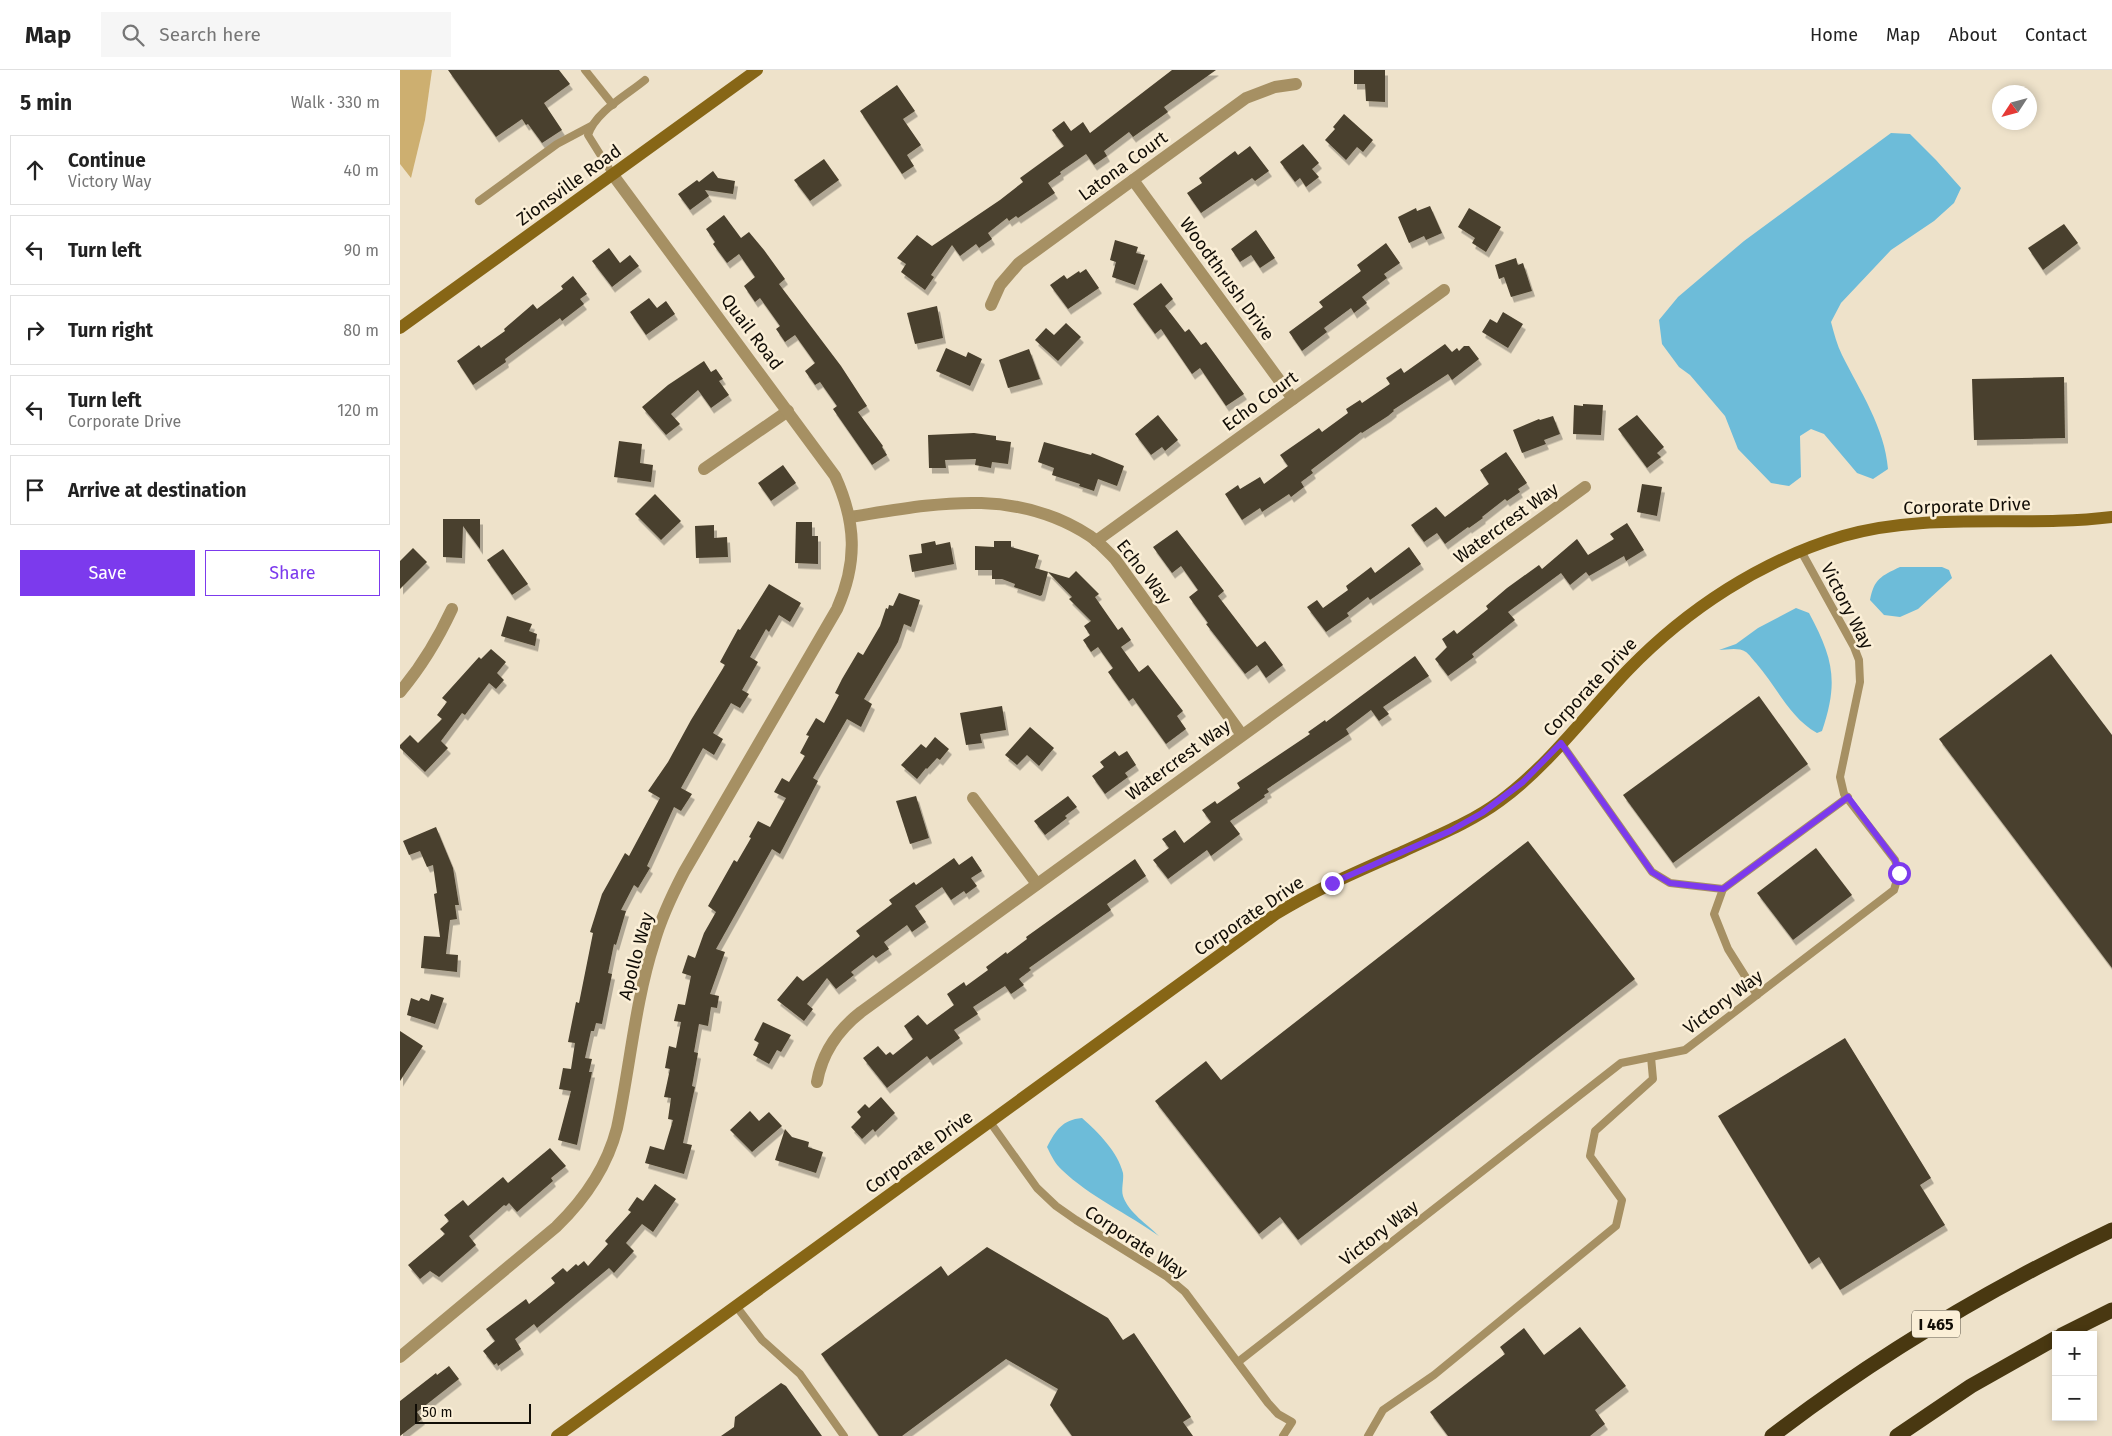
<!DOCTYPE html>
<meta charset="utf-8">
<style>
:root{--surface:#fff;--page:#f6f6f6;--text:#222;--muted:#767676;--line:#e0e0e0;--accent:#7c3aed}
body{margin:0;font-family:"Fira Sans",sans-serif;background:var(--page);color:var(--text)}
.controls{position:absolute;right:15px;bottom:15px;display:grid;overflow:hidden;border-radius:0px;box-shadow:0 2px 8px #0003}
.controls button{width:45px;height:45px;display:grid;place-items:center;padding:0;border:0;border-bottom:1px solid var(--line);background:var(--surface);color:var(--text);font:25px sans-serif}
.compass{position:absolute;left:1592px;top:15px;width:45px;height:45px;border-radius:50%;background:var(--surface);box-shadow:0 2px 8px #0003;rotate:234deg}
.scale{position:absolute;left:15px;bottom:12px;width:116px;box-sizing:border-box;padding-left:5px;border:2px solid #110d06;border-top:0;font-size:14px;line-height:18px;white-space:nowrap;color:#110d06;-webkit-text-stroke:4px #fbefd7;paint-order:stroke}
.stop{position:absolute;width:15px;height:15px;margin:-11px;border:4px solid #7c3aed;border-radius:50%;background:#fff}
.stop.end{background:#7c3aed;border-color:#fff;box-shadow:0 1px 5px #0008}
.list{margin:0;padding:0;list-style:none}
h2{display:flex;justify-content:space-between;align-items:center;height:65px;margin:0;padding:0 20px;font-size:21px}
h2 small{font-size:16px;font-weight:400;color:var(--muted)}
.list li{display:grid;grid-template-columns:32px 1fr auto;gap:15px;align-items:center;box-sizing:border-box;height:70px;margin:0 10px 10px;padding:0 10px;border:1px solid var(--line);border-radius:0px}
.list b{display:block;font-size:19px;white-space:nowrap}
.list p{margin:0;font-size:16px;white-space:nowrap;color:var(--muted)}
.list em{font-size:16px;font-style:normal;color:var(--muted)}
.actions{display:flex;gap:10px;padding:15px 20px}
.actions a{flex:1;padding:11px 0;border:1px solid var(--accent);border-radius:0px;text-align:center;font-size:18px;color:var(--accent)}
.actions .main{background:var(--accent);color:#fff}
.icon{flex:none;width:28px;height:28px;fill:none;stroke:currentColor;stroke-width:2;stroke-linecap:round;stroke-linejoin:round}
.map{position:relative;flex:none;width:1712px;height:1366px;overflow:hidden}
header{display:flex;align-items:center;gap:30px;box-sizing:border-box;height:70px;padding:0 25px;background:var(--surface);border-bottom:1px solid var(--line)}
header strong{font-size:24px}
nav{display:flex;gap:28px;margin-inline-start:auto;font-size:18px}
.search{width:350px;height:45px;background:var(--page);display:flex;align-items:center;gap:12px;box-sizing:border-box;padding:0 18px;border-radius:0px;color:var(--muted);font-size:19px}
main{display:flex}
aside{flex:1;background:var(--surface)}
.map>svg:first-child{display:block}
</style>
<header>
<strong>Map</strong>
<div class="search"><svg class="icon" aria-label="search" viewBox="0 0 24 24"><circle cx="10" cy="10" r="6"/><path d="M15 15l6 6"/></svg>Search here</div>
<nav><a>Home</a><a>Map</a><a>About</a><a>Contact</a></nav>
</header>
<main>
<aside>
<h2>5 min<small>Walk · 330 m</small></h2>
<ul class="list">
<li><svg class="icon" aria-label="ahead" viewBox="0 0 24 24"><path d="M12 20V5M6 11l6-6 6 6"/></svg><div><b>Continue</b><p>Victory Way</p></div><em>40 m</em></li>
<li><svg class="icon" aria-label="left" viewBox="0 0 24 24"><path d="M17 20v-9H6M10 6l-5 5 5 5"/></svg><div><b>Turn left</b></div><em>90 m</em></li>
<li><svg class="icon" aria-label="right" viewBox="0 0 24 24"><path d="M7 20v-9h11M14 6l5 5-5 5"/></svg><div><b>Turn right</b></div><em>80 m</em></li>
<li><svg class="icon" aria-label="left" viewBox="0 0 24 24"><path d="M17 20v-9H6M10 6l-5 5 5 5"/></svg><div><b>Turn left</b><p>Corporate Drive</p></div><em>120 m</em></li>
<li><svg class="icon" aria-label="arrive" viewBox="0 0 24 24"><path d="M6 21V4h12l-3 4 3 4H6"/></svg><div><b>Arrive at destination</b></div></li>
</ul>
<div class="actions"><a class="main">Save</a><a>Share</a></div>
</aside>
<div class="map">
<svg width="1712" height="1366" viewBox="0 0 1712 1366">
<defs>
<filter id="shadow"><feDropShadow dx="3" dy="5.5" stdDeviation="0" flood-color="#0004"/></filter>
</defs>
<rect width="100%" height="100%" fill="#eee2ca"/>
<path fill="#cdaf70" d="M0,0H32L25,50L11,108L0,94Z"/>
<g fill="#6dbcd9">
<path d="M1491,63L1510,64L1536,90L1561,118L1554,133L1534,151L1491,180L1441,233L1431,252C1434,263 1437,275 1442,285C1460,321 1485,358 1488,399L1473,409L1457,403L1424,364L1411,359L1400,366L1401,407L1389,416L1371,413L1338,379L1325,346L1290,305L1279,297L1262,274L1259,250L1278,227L1344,171Z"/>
<path d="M1500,497H1542L1549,500L1552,508L1518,539L1500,547L1484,545L1470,530C1474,509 1481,506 1500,497Z"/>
<path d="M1396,538L1409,543C1433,588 1439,611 1422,661L1417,663C1389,647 1377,617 1356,593C1353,590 1349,584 1346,582C1338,577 1327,580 1319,580L1336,574L1358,558Z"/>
<path d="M682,1048C698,1062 718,1082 723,1103C724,1110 721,1119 723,1126C728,1142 748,1155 759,1166C728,1144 689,1126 662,1100C655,1094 651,1085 647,1077C656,1060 662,1050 682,1048Z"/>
</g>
<g fill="#4a402d" filter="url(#shadow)">
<path d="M48,0H159L170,14L144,33L162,60L142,73L128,54L126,55L122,49L96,67Z"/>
<path d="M772,0H816L764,37L768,42L733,67L729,62L704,81L707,86L694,95L686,84L660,102L661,104L648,113L655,123L618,148L616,146L609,151L607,148L588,163L592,169L579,178L576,174L560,186L552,175L531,205L534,207L525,220L501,202L506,194L497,188L517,165L532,176L600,130L623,112L620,108L664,76L652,60L664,51L671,61L683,52L690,63Z"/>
<path d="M954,0H985V32L966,31L965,14H954Z"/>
<path d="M497,15L515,41L503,49L521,75L507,85L514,96L502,104L460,41Z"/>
<path d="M944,44L973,70L963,82L957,77L946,90L925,70L935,59L933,57Z"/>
<path d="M903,74L919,93L912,99L919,107L906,117L900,108L895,112L880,92Z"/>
<path d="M850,76L869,101L855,111L852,108L801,143L787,123L802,113L799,108L835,81L838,85Z"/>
<path d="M424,89L439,110L410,131L394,110Z"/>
<path d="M313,101L318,108L335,111L333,124L305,120L309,126L290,140L278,124L297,110L299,112Z"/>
<path d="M1030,136L1042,163L1026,170L1024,166L1009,173L998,147L1016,138L1017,141Z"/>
<path d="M1069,138L1101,157L1086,182L1072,173L1075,168L1058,157Z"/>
<path d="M324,145L341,168L349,162L364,180L385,209L379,214L441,296L467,336L458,342L483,376L482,377L487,385L472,395L433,339L437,336L420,312L415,315L405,301L415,293L395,265L385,272L376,259L380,256L360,228L355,232L344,216L355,207L339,184L327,193L313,174L315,172L306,159Z"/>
<path d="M1664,154L1678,173L1643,200L1628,178Z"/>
<path d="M856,160L875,188L860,198L851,185L840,192L831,179Z"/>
<path d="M715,170L738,177L736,183L745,185L735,215L712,207L716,192L710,190Z"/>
<path d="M986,173L1000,193L984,204L987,208L962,227L967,233L954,243L951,238L924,258L927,262L902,281L889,262L923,237L919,232L961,201L957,195Z"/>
<path d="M209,178L220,193L230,185L239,196L212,217L192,191Z"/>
<path d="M1116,188L1118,195L1123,193L1132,221L1111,227L1104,207L1099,209L1095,195Z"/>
<path d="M686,199L699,218L668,239L650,215L664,205L667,209L679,201L680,203Z"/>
<path d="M173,206L187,224L180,229L184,234L162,251L160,248L105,289L106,292L73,315L57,291L79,275L81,278L105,261L104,259L133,234L137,239L163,219L161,216Z"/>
<path d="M761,213L773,229L765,236L785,262L789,259L801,275L806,272L844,324L826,336L800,298L792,304L761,259L755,264L733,234Z"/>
<path d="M249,228L257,238L266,231L275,244L246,265L230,242Z"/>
<path d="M537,236L543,268L515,274L507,243Z"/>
<path d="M1103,242L1123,254L1108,278L1082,262L1090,249L1097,253Z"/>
<path d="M666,253L681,267L658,291L635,270L646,258L654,265Z"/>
<path d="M1045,274L1052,282L1057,278L1059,281L1064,276H1069L1079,289L1052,310L1048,304L993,340L994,341L988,346L962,363L961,362L911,400L913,403L901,412L904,417L891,427L889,424L862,442L860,438L842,450L825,424L838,415L840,419L860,407L864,414L888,396L880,385L919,358L922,362L948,343L946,339L960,330L962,333L990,314L986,308L1001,298L1004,303Z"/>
<path d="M546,278L566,287L568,282L582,289L570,316L536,301Z"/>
<path d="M629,279L640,309L608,318L599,290Z"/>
<path d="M304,291L311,302L316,299L323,309L319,311L329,325L311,338L298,320L271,344L280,354L266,365L242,337L268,315Z"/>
<path d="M1664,307L1665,368L1574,370L1572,309Z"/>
<path d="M1183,334L1203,335L1201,365L1173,364L1174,335L1183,336Z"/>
<path d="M758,345L778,370L765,381L762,377L751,385L735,364Z"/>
<path d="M1237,345L1264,377L1257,383L1261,387L1247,398L1218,359Z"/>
<path d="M1153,346L1160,364L1144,370L1146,374L1122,383L1113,360L1139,349L1140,350Z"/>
<path d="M574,363L596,366V370L611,372L608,394L592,392L591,398L575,395L576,389L545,390L546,398H529L528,365Z"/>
<path d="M219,371L242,374L240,393L253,395L251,412L214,407Z"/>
<path d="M644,372L691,385L692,383L724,396L717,416L698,409L694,421L679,416L680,414L652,405L654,398L638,392Z"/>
<path d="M1106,382L1127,413L1118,419L1120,422L1107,431L1105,429L1082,447L1083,448L1069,458L1068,457L1045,474L1037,463L1024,472L1011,455L1036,437L1045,447L1089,414L1080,400Z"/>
<path d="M383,395L396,413L371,431L358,413Z"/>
<path d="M1242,414L1262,417L1257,446L1237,442Z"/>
<path d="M255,424L281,451L261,470L235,444Z"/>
<path d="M43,449H80V479L63,456L62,488L43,487Z"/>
<path d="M396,452H412V466H418V494L395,493Z"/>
<path d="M1227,453L1244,480L1226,491L1224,486L1189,506L1186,502L1170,515L1161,503L1108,542L1115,550L1072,584L1074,587L1048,606L1035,589L1047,577L1042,569L1054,560L1057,564L1088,539L1086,536L1107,518L1139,495L1142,499L1177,469L1188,485L1214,469L1210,464Z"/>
<path d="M314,455V468L327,467L328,487L296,488L295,456Z"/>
<path d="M777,460L824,521L818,526L857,577L865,571L883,595L866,608L857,595L845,604L806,554L808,553L789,527L798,520L781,496L772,503L753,477Z"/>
<path d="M535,471L536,475L550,472L554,494L512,502L509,485L522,483L521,474Z"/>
<path d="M594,471H611V477L639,485L635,498L669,508L676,501L699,524L695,527L718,560L722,557L731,570L721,577L739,602L748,595L783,641L777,646L786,659L766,674L733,628L729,631L708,602L713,598L698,577L691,582L683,570L690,565L684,556L691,551L669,529L672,527L648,502L642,525L640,526L614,517L615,514L602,509H592V500H575V476L594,477Z"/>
<path d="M1009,477L1021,494L970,530L968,527L947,543L949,546L926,562L907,537L917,530L923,538L948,520L946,516L971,497L975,503Z"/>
<path d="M13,478L27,492L0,519V491Z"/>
<path d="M103,479L128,514L112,525L87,490Z"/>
<path d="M369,514L401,533L390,552L379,545L369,562L366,559L350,587L358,592L342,620L349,624L340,638L331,633L313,663L323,669L314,685L303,678L281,718L292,724L281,741L274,737L247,796L250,798L238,818L234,815L221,840L226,841L216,875L214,874L208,903L212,904L202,954L196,953L194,961H191L185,988L192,989L189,1002H192L177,1075L158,1070L171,1021L159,1019L163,998L171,999L175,973L168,972L176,932L179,933L193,863L190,862L202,824L225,783L229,786L260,728L248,721L268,692L291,650L325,595L320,592L338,559L340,560Z"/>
<path d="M499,523L520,530L511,557L504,554L498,572L464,629L472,634L461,657L447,649L413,708L418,711L380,784L372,779L316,879L325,882L310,924L319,926L317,938L311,937L308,956L299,954L294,982L298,983L292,1016L295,1017L283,1073L292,1075L284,1104L245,1093L250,1076L264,1080L273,1050L268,1049L271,1028L264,1027L270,999L265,998L269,976L276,978L281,952L274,951L278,934L285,935L291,906L282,903L288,885L295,888L304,863L316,842L308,836L334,790L337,792L351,768L349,767L358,751L370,757L386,728L374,722L382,708L389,712L405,686L400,683L409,666L406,665L416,648L424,653L439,625L435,623L442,609L458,582L463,585L480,556L486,538L488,539L489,535L493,536Z"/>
<path d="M107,546L132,554L129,561L137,564L135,576L101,566Z"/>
<path d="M91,579L106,592L97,603L104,610L96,619L89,613L65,645L62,643L41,671L48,678L25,702L0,678V675L10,665L18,673L42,649L37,645L47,632L42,628L79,587L81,589Z"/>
<path d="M1651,584L1712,665V898L1539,669Z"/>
<path d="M1015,586L1029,606L983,637L989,644L979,651L971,640L946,659L949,664L867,719L869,722L864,725L865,727L830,751L840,764L811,786L807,780L768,809L753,790L769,778L762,769L775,760L784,773L811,752L802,740L815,731L817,734L840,718L837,713L910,664L908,662L925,650L926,652Z"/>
<path d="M1359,626L1408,694L1273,793L1223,725Z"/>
<path d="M602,636L606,660L580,664L582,673L566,675L560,643Z"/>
<path d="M630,657L654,678L639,696L627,685L617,695L605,685Z"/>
<path d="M535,667L549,679L540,690L537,688L527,699L526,698L517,709L501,695L521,674L526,678Z"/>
<path d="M715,681L719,686L727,681L736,695L725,703L728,707L705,724L692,706L704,697L700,692Z"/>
<path d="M516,726L529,768L510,774L496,731Z"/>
<path d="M668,726L677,737L665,746L667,748L645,765L634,751Z"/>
<path d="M36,757L53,798L59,835H55L57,849L50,850L46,884L58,885L57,902L21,898L24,866L40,867L34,824L37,823L33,795L27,797L20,781L9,785L3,771Z"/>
<path d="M1128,771L1235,909L898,1170L880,1147L859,1164L755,1031L806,991L821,1010Z"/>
<path d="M1416,778L1452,825L1393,870L1357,823Z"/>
<path d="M572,786L582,801L571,808L577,816L566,824L564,821L551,830L542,817L515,836L526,852L512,862L507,855L484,872L489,879L476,888L473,885L451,902L454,905L436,919L427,908L407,934L413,939L404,951L377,930L397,906L403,911L460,866L456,861L492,834L489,830L514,812L516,815L554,788L559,795Z"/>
<path d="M735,789L746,806L707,834L711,840L629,898L631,900L619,909L624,915L611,924L605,916L573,937L578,944L554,960L560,968L530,990L527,986L487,1018L463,988L478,976L486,985L490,982L493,985L513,969L504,956L518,945L527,955L554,935L547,924L564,912L566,916L588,900L586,897L606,882L607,884L627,869L626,867Z"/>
<path d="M31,924L44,928L35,954L7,945L11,928L19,931L21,928L29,931Z"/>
<path d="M363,952L391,965L381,982L377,980L369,994L353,985L359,973L354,970Z"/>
<path d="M0,961L23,976L0,1011Z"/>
<path d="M1445,968L1531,1108L1520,1115L1545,1155L1440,1220L1419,1187L1409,1194L1318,1046Z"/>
<path d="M481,1027L495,1043L475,1062L473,1059L462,1069L451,1057L461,1047L457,1042L465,1034L469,1038Z"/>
<path d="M350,1041L359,1051L369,1042L382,1056L352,1082L330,1060Z"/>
<path d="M385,1059L392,1067L409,1072L408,1077L423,1082L416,1103L375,1090Z"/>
<path d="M150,1078L166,1096L151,1108L153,1111L117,1142L109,1133L106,1136L104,1135L69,1166L76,1175L39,1207L30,1201L20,1209L8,1195L45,1164L40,1159L49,1151L44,1145L63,1130L68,1136L103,1107L108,1113Z"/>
<path d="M255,1114L276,1129L253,1162L242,1154L226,1173L234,1181L214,1203L209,1198L137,1258L134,1254L115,1269L121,1279L98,1296L97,1293L94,1295L83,1281L95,1271L86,1259L126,1229L129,1234L155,1213L151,1208L163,1198L167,1202L176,1194L178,1196L184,1191L188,1196L208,1174L205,1171L231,1142L228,1140L237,1127L243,1131Z"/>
<path d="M587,1177L708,1248L723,1270L734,1263L791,1347L783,1352L793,1366H672L650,1335L658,1319L606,1289L502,1366H479L421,1284L541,1196L548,1206Z"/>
<path d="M1180,1257L1226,1316L1195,1340L1205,1354L1190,1366H1048L1030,1342L1105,1284L1100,1277L1124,1258L1144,1285Z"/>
<path d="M49,1296L59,1309L17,1342L22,1349L0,1366V1331L36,1303L37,1305Z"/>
<path d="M381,1313L386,1316L422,1366H321L334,1357L335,1347Z"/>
</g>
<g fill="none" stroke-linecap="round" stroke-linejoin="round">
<g stroke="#a69063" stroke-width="8">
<path d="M185,0L213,35"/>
<path d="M213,105L188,65C195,42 227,25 245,10"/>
<path d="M79,131L157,74L191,56"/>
<path d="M1161,673L1252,802L1270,813L1323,819"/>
<path d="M1357,925L1328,879L1314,844L1323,819L1448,727"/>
<path d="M590,1052L637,1118L656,1136L676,1150L766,1206L785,1222L868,1333L878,1344L892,1352L883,1366"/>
<path d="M336,1236L362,1270L400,1304L444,1366"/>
<path d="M838,1292L1221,993L1285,980L1494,820L1499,803L1495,790L1444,724L1440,707L1460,612L1459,590L1454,577L1401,481"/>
<path d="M968,1366L983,1340L1034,1305L1216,1156L1222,1130L1190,1086L1195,1061L1253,1009L1251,987"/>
</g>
<g stroke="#a69063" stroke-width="12">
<path d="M733,110L893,329"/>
<path d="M591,235L600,215L619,193L733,110L846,28L875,17L896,14"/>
<path d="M304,399L388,341"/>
<path d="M450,447C533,434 614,416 690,466C699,472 707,481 715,489L842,665"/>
<path d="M696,471L1044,220"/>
<path d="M0,622C22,596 38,569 52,539"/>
<path d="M573,728L637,814"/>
<path d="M417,1012C422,983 438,960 461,942L1185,417"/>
<path d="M0,1287L156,1157C185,1129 207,1097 217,1058C230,997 235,932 254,873C261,848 272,825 284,802L437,539C458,492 456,452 435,406L213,105"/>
</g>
<g stroke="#876616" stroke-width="12">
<path d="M0,258L357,0"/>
<path d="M157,1366L876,844C916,819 959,801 1002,782C1036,766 1070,753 1100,731C1149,695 1186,644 1228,600C1287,539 1362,490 1443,466C1530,441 1623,458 1712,447"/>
</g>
<g stroke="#493811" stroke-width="15">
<path d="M1662,1265L1712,1240"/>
<path d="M1372,1366C1478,1285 1592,1217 1712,1160"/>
<path d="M1497,1366L1571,1316L1656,1268"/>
</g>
</g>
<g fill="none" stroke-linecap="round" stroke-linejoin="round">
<path stroke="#7c3aed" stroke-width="6" d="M932,813L1050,761L1082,743L1123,712L1161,673L1252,802L1270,813L1323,819L1448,727L1495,790L1499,803"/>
</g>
<g text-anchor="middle" stroke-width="5" stroke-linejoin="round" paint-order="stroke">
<rect fill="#fbefd7" stroke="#575145" stroke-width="1" x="1512" y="1240.5" width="48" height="27" rx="4"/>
<g font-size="16" font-weight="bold" fill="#110d06">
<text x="1536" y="1260">I 465</text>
</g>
<g font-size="18" fill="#110d06" stroke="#fbefd7">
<text transform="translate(723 96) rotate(-36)" y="6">Latona Court</text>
<text transform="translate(169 115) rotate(-36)" y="6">Zionsville Road</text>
<text transform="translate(827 209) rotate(54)" y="6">Woodthrush Drive</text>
<text transform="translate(352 262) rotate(53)" y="6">Quail Road</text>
<text transform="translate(860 331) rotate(-36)" y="6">Echo Court</text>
<text transform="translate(1567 436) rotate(-2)" y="6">Corporate Drive</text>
<text transform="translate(1106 453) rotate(-36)" y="6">Watercrest Way</text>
<text transform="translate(744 502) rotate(52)" y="6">Echo Way</text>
<text transform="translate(1447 536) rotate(63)" y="6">Victory Way</text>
<text transform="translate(1190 617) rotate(-47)" y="6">Corporate Drive</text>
<text transform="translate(778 690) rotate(-36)" y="6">Watercrest Way</text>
<text transform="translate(849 846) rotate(-34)" y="6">Corporate Drive</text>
<text transform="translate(236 886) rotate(-75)" y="6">Apollo Way</text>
<text transform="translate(1323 932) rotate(-37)" y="6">Victory Way</text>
<text transform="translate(519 1082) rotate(-36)" y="6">Corporate Drive</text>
<text transform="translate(979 1163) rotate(-38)" y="6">Victory Way</text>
<text transform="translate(736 1172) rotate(33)" y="6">Corporate Way</text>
</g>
</g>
</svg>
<div class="controls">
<button>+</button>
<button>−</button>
</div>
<svg class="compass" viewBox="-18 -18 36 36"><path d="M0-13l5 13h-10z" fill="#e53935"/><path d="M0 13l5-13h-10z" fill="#767676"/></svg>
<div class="scale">50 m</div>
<div class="stop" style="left:1499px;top:803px"></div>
<div class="stop end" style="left:932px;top:813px"></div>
</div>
</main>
